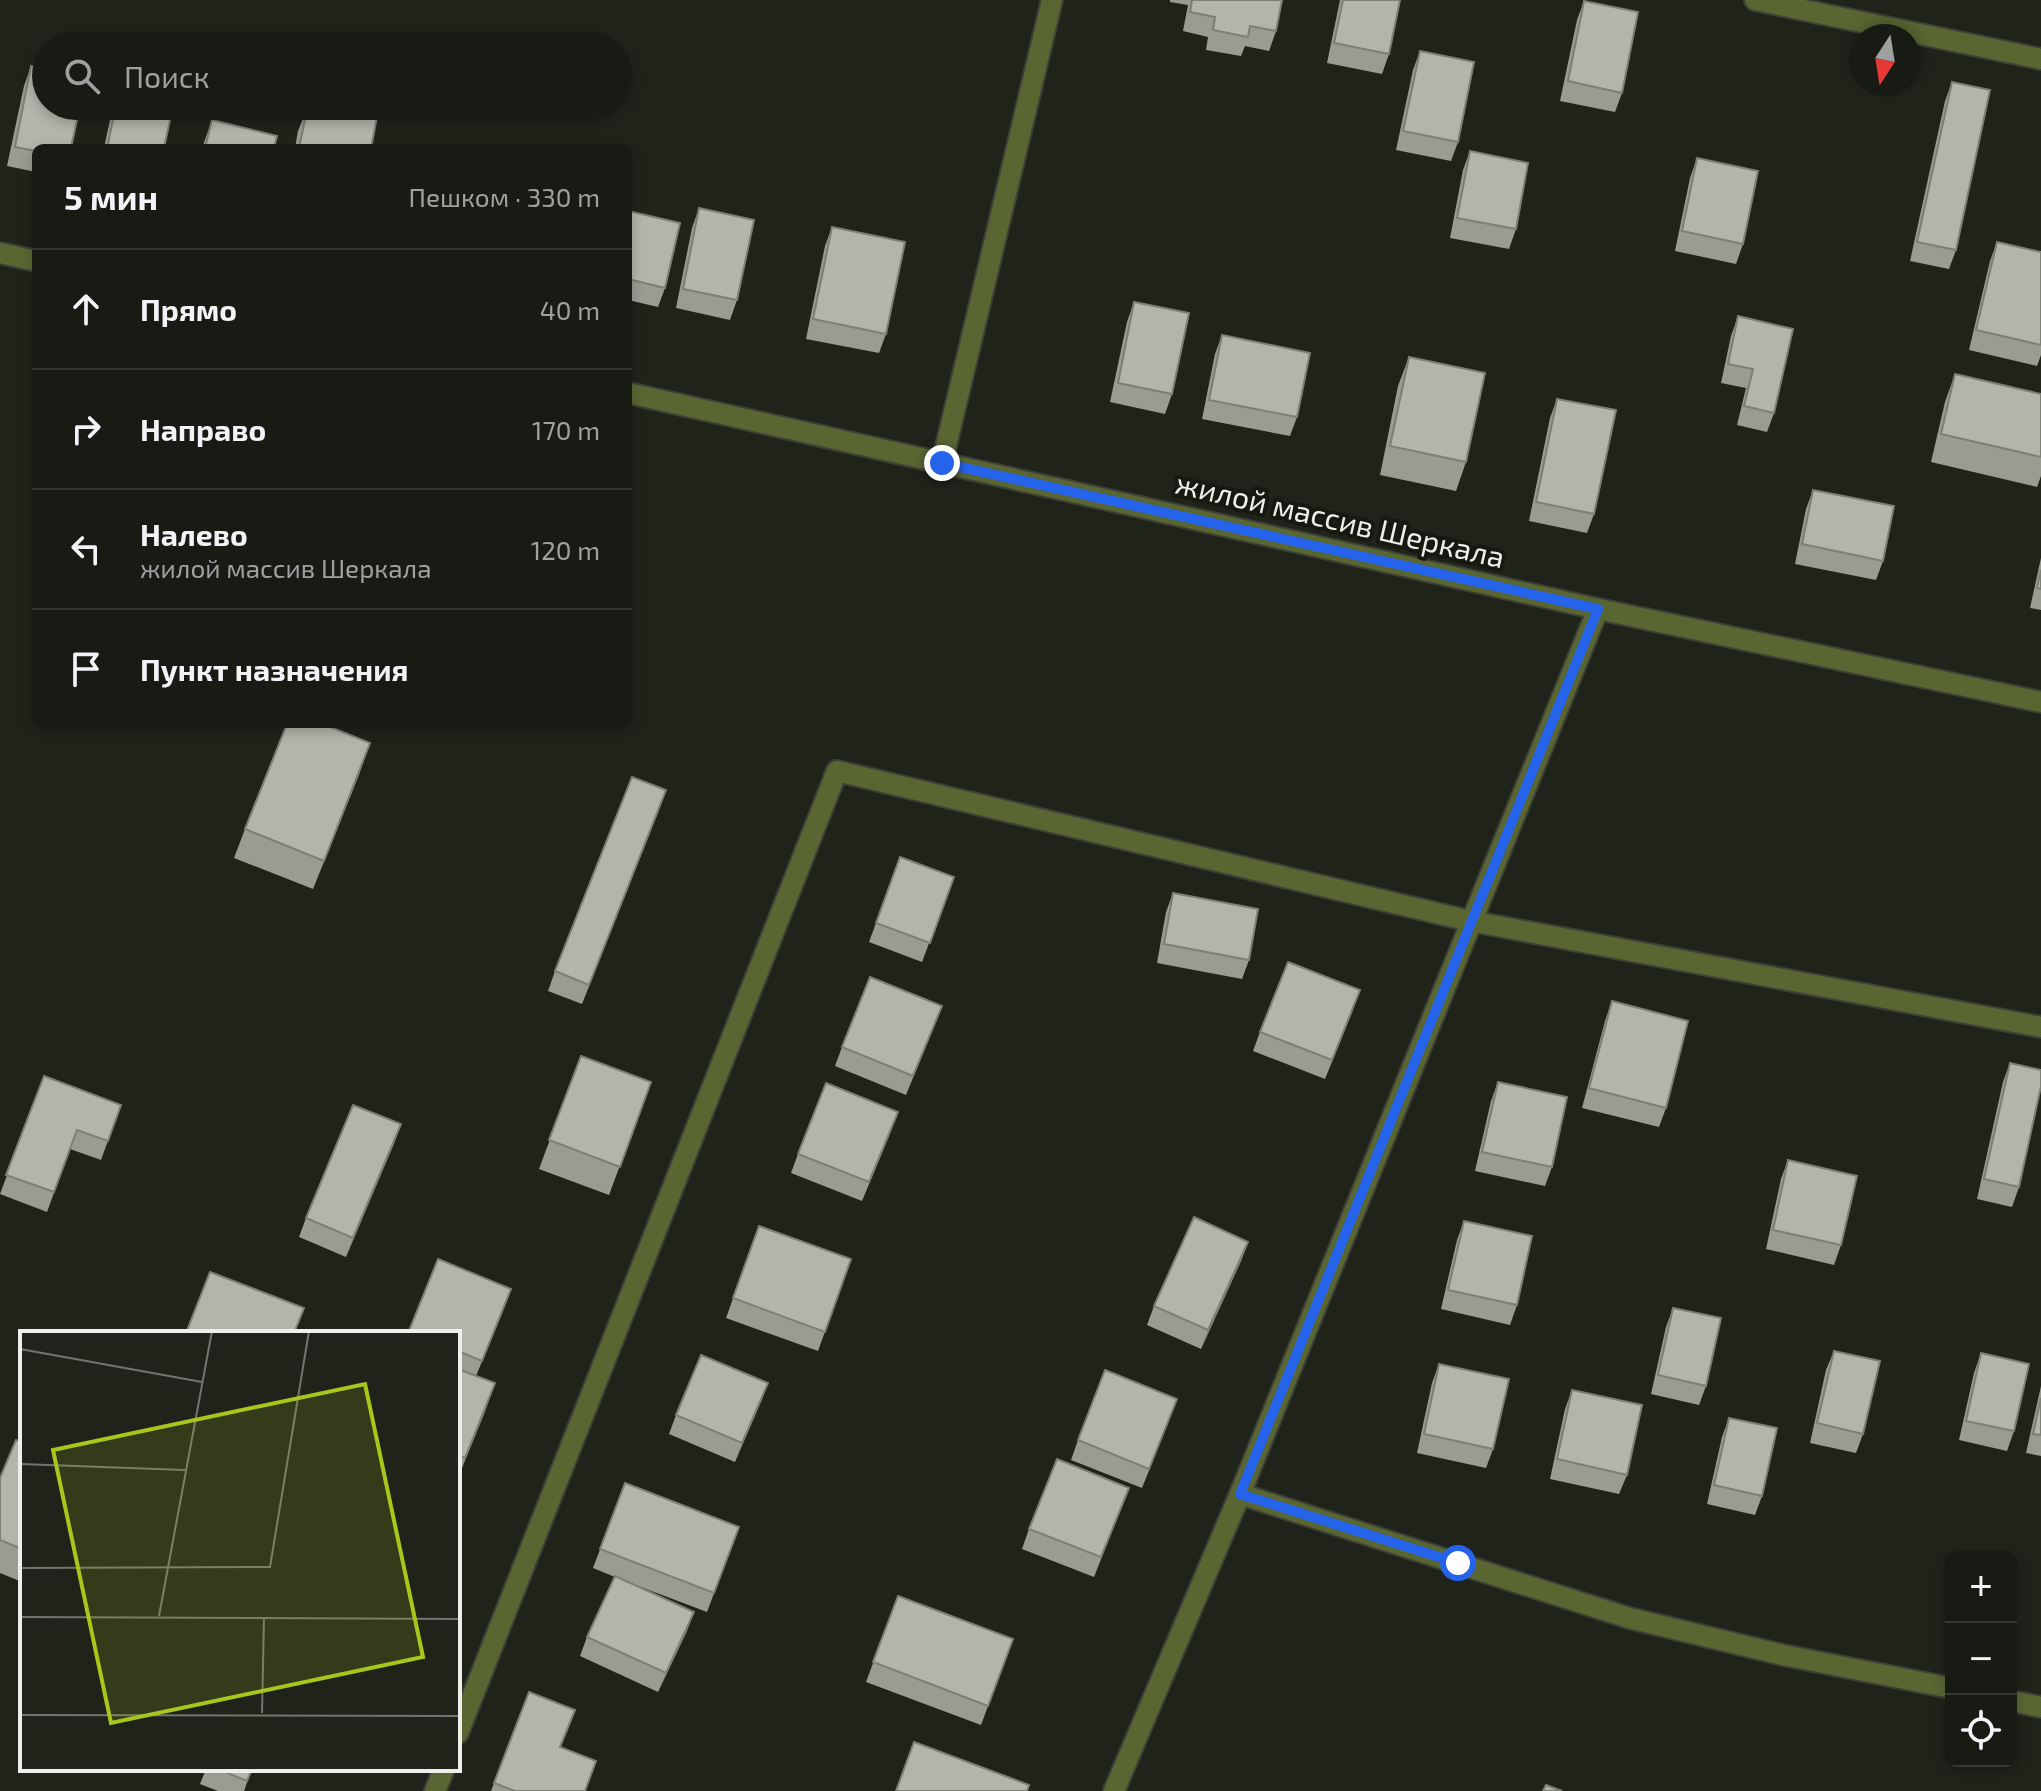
<!DOCTYPE html>
<html lang="ru">
<meta charset="utf-8">
<style>
:root{--surface:#181a14;--page:#21231d;--text:#f1f3f6;--muted:#9fa1a0;--line:#363834}
body{margin:0;font-family:"Exo 2",sans-serif;background:var(--page);color:var(--text)}
.controls{position:absolute;right:24px;bottom:24px;display:grid;overflow:hidden;border-radius:12px;box-shadow:0 4px 12px #0003}
.controls button{width:72px;height:72px;display:grid;place-items:center;padding:0;border:0;border-bottom:2px solid var(--line);background:var(--surface);color:var(--text);font:40px sans-serif}
.compass{position:absolute;left:1849px;top:24px;width:72px;height:72px;border-radius:50%;background:var(--surface);box-shadow:0 4px 12px #0003;rotate:192deg}
.stop{position:absolute;width:24px;height:24px;margin:-18px;border:6px solid #2563eb;border-radius:50%;background:#fff}
.stop.end{background:#2563eb;border-color:#fff;box-shadow:0 2px 8px #0008}
.list{margin:0;padding:0;list-style:none}
h2{display:flex;justify-content:space-between;align-items:center;height:104px;margin:0;padding:0 32px;font-size:34px}
h2 small{font-size:26px;font-weight:400;color:var(--muted)}
.list li{display:grid;grid-template-columns:52px 1fr auto;gap:24px;align-items:center;box-sizing:border-box;height:120px;padding:0 32px;border-top:2px solid var(--line)}
.list b{display:block;font-size:30px;white-space:nowrap}
.list p{margin:0;font-size:26px;white-space:nowrap;color:var(--muted)}
.list em{font-size:26px;font-style:normal;color:var(--muted)}
.icon{flex:none;width:44px;height:44px;fill:none;stroke:currentColor;stroke-width:2;stroke-linecap:round;stroke-linejoin:round}
.map{position:relative;flex:none;width:2041px;height:1791px;overflow:hidden}
.search{position:absolute;background:var(--surface);box-shadow:0 4px 12px #0003;left:32px;top:32px;width:600px;height:88px;display:flex;align-items:center;gap:20px;box-sizing:border-box;padding:0 28px;border-radius:44px;color:var(--muted);font-size:30px}
.panel{position:absolute;background:var(--surface);box-shadow:0 4px 12px #0003;left:32px;top:144px;width:600px;height:584px;border-radius:12px}
.map>svg:first-child{display:block}
</style>
<div class="map">
<svg width="2041" height="1791" viewBox="0 0 2041 1791">
<rect width="100%" height="100%" fill="#20231a"/>
<g fill="none" stroke-linecap="round" stroke-linejoin="round">
<defs>
<g id="minor">
<path d="M1755,0L2041,59"/>
<path d="M0,253L36,261"/>
<path d="M628,393L1598,609L2041,702"/>
<path d="M942,463L1052,0"/>
<path d="M1240,1494L1629,1618L1783,1655L1951,1688"/>
<path d="M2011,1701L2041,1707"/>
<path d="M458,1733L837,771L1470,921L2041,1027"/>
<path d="M435,1791L444,1769"/>
<path d="M1114,1791L1240,1494L1598,609"/>
</g>
</defs>
<use href="#minor" stroke="#3d4037" stroke-width="24"/>
<use href="#minor" stroke="#596632" stroke-width="20"/>
</g>
<g fill="#999c92">
<path d="M1170,0H1282L1276,31L1269,51L1245,46L1241,56L1206,50L1208,37L1183,31L1188,5L1170,2Z"/>
<path d="M1340,0H1400L1389,54L1382,74L1327,63Z"/>
<path d="M1584,1L1622,93L1615,112L1560,101L1577,20Z"/>
<path d="M1420,51L1458,142L1451,161L1396,150L1413,70Z"/>
<path d="M31,66L36,148V172L7,166L24,86Z"/>
<path d="M1952,82L1956,250L1949,269L1910,261L1945,101Z"/>
<path d="M113,106H173L164,148H104Z"/>
<path d="M308,106L371,148H295L298,131Z"/>
<path d="M212,120L274,148H202Z"/>
<path d="M1470,151L1516,229L1509,249L1450,238L1463,170Z"/>
<path d="M1697,158L1743,244L1736,264L1675,251L1690,178Z"/>
<path d="M699,208L737,300L730,320L676,308L692,228Z"/>
<path d="M628,211L665,288L658,307L628,300Z"/>
<path d="M832,227L886,334L879,353L806,339L825,246Z"/>
<path d="M1997,242L2041,252V355L2037,366L1969,350L1990,261Z"/>
<path d="M1134,302L1172,394L1165,414L1110,402L1127,322Z"/>
<path d="M1738,316L1774,413L1767,432L1737,425L1746,388L1721,383L1731,336Z"/>
<path d="M1222,335L1297,417L1290,436L1202,419L1215,354Z"/>
<path d="M1409,357L1466,462L1456,491L1380,475L1398,386Z"/>
<path d="M1955,374L2041,394V476L2037,487L1931,462L1945,402Z"/>
<path d="M1557,399L1594,514L1587,533L1529,521L1550,418Z"/>
<path d="M1813,490L1883,561L1876,580L1795,564L1806,509Z"/>
<path d="M2041,558V610L2030,608Z"/>
<path d="M360,772L313,889L234,858L245,829Z"/>
<path d="M659,810L582,1004L548,991L555,971Z"/>
<path d="M954,877L922,962L869,942L876,923Z"/>
<path d="M1173,893L1249,960L1242,979L1157,963L1166,912Z"/>
<path d="M1612,1001L1666,1108L1659,1127L1582,1108L1605,1021Z"/>
<path d="M942,1006L906,1095L835,1066L842,1047Z"/>
<path d="M1353,1010L1325,1079L1253,1051L1260,1032Z"/>
<path d="M581,1056L651,1082L609,1195L539,1169Z"/>
<path d="M2010,1063L2019,1187L2012,1207L1977,1199L2003,1082Z"/>
<path d="M44,1076L121,1105L101,1160L70,1149L47,1212L0,1194Z"/>
<path d="M1498,1082L1552,1167L1545,1186L1475,1171L1491,1101Z"/>
<path d="M401,1124L346,1257L299,1237L306,1218Z"/>
<path d="M891,1131L862,1201L791,1173L798,1154Z"/>
<path d="M1788,1160L1841,1245L1834,1265L1766,1249L1781,1179Z"/>
<path d="M1464,1221L1517,1305L1510,1325L1441,1309L1457,1240Z"/>
<path d="M759,1226L851,1259L818,1351L726,1318Z"/>
<path d="M1248,1242L1241,1261L1201,1349L1147,1325L1154,1306Z"/>
<path d="M438,1259L504,1308L476,1376L495,1383L458,1478V1333H408Z"/>
<path d="M1673,1308L1706,1386L1699,1405L1651,1394L1666,1327Z"/>
<path d="M1834,1351L1863,1434L1856,1453L1810,1443L1826,1370Z"/>
<path d="M1981,1353L2014,1431L2007,1451L1959,1440L1974,1373Z"/>
<path d="M1439,1364L1493,1449L1486,1468L1417,1453L1432,1383Z"/>
<path d="M768,1383L735,1462L669,1434L676,1415Z"/>
<path d="M2041,1386V1456L2026,1453Z"/>
<path d="M1572,1390L1627,1475L1619,1494L1550,1479L1565,1409Z"/>
<path d="M1170,1418L1142,1488L1071,1460L1078,1440Z"/>
<path d="M1729,1418L1762,1496L1755,1515L1707,1504L1722,1437Z"/>
<path d="M22,1443V1582L0,1573V1478Z"/>
<path d="M625,1483L739,1527L707,1612L625,1581L687,1631L658,1692L580,1656L587,1637L615,1577L593,1568Z"/>
<path d="M1129,1488L1094,1577L1022,1549L1029,1529Z"/>
<path d="M898,1596L1013,1639L981,1725L866,1682Z"/>
<path d="M529,1692L561,1748L596,1761L585,1791H491Z"/>
<path d="M206,1769H252L244,1791H218L200,1784Z"/>
</g>
<g fill="#7d7f77">
<path d="M370,743L360,772L313,889L324,861Z"/>
<path d="M401,1124L394,1144L346,1257L353,1238Z"/>
<path d="M1248,1242L1241,1261L1201,1349L1208,1330Z"/>
<path d="M495,1383L485,1412L458,1478L465,1458Z"/>
<path d="M768,1383L761,1402L735,1462L742,1443Z"/>
<path d="M694,1612L687,1631L658,1692L666,1673Z"/>
</g>
<g fill="#b2b5aa" stroke="#7d7f77" stroke-width="2">
<path d="M1192,0H1282L1276,31L1250,26L1248,37L1213,30L1215,17L1190,12Z"/>
<path d="M1343,0H1400L1389,54L1334,43Z"/>
<path d="M1584,1L1638,12L1622,93L1568,81Z"/>
<path d="M1420,51L1474,62L1458,142L1403,131Z"/>
<path d="M31,66L46,69V106H80L71,148H36V151L15,147Z"/>
<path d="M1952,82L1990,90L1956,250L1917,242Z"/>
<path d="M116,106H173L164,148H107Z"/>
<path d="M308,106H324L377,117L371,148H299Z"/>
<path d="M212,120L277,136L274,148H205Z"/>
<path d="M1470,151L1528,163L1516,229L1457,218Z"/>
<path d="M1697,158L1758,171L1743,244L1682,231Z"/>
<path d="M699,208L754,220L737,300L683,289Z"/>
<path d="M628,211L680,223L665,288L628,279Z"/>
<path d="M832,227L905,242L886,334L813,319Z"/>
<path d="M1997,242L2041,252V345L1976,330Z"/>
<path d="M1134,302L1189,313L1172,394L1118,383Z"/>
<path d="M1738,316L1793,329L1774,413L1744,406L1753,369L1728,364Z"/>
<path d="M1222,335L1310,353L1297,417L1209,400Z"/>
<path d="M1409,357L1485,373L1466,462L1390,446Z"/>
<path d="M1955,374L2041,394V457L1941,434Z"/>
<path d="M1557,399L1616,410L1594,514L1536,502Z"/>
<path d="M1813,490L1894,506L1883,561L1802,544Z"/>
<path d="M2041,570V589L2037,588Z"/>
<path d="M287,724H323L370,743L324,861L245,829Z"/>
<path d="M632,777L666,790L589,985L555,971Z"/>
<path d="M900,857L954,877L930,943L876,923Z"/>
<path d="M1173,893L1258,909L1249,960L1164,944Z"/>
<path d="M1288,962L1360,990L1332,1060L1260,1032Z"/>
<path d="M870,977L942,1006L913,1076L842,1047Z"/>
<path d="M1612,1001L1688,1021L1666,1108L1589,1088Z"/>
<path d="M581,1056L651,1082L620,1167L549,1140Z"/>
<path d="M2010,1063L2041,1070V1086L2019,1187L1984,1179Z"/>
<path d="M44,1076L121,1105L108,1141L77,1130L54,1192L6,1175Z"/>
<path d="M1498,1082L1567,1097L1552,1167L1482,1152Z"/>
<path d="M826,1083L898,1112L869,1182L798,1154Z"/>
<path d="M353,1105L401,1124L353,1238L306,1218Z"/>
<path d="M1788,1160L1857,1176L1841,1245L1773,1230Z"/>
<path d="M1194,1217L1248,1242L1208,1330L1154,1306Z"/>
<path d="M1464,1221L1532,1236L1517,1305L1448,1290Z"/>
<path d="M759,1226L851,1259L825,1332L733,1298Z"/>
<path d="M438,1259L511,1289L482,1361L458,1351V1333H414L409,1331Z"/>
<path d="M210,1272L304,1308L294,1333H186Z"/>
<path d="M1673,1308L1721,1318L1706,1386L1658,1375Z"/>
<path d="M1834,1351L1880,1361L1863,1434L1817,1423Z"/>
<path d="M1981,1353L2029,1364L2014,1431L1966,1421Z"/>
<path d="M701,1355L768,1383L742,1443L676,1415Z"/>
<path d="M1439,1364L1509,1379L1493,1449L1424,1434Z"/>
<path d="M458,1369L495,1383L465,1458L458,1455Z"/>
<path d="M1105,1370L1177,1399L1149,1469L1078,1440Z"/>
<path d="M1572,1390L1642,1405L1627,1475L1557,1459Z"/>
<path d="M2041,1398V1435L2033,1434Z"/>
<path d="M1729,1418L1777,1428L1762,1496L1714,1485Z"/>
<path d="M16,1440L22,1443V1549L0,1540V1478Z"/>
<path d="M1057,1459L1129,1488L1101,1557L1029,1529Z"/>
<path d="M625,1483L739,1527L714,1593L600,1549Z"/>
<path d="M615,1576L694,1612L666,1673L587,1637Z"/>
<path d="M898,1596L1013,1639L988,1706L873,1662Z"/>
<path d="M529,1692L575,1710L560,1747L596,1761L585,1791H515L494,1783Z"/>
<path d="M914,1742L1029,1785L1027,1791H896Z"/>
<path d="M218,1769H252L247,1781Z"/>
<path d="M1546,1785L1562,1791H1543Z"/>
</g>
<g fill="none" stroke-linecap="round" stroke-linejoin="round">
<path stroke="#2563eb" stroke-width="10" d="M942,463L1598,609L1240,1494L1458,1563"/>
</g>
<g text-anchor="middle" stroke-width="8" stroke-linejoin="round" paint-order="stroke">
<g font-size="30" fill="#edefe9" stroke="#171911">
<text transform="translate(1340 521) rotate(13)" y="10">жилой массив Шеркала</text>
</g>
</g>
<g transform="translate(20 1331)">
<rect width="440" height="440" fill="#20231a"/>
<path fill="none" stroke="#72756d" stroke-width="2" d="M0,18L182,51M0,133L165,139M0,237L250,236L289,0M139,285L192,0M0,286L440,288M242,382L244,286M0,384L440,385"/>
<path fill="#a8c71d" fill-opacity="0.15" stroke="#a8c71d" stroke-width="4" d="M345,53L403,326L91,392L33,119Z"/>
<rect width="440" height="440" fill="none" stroke="#edefe9" stroke-width="4"/>
</g>
</svg>
<div class="controls">
<button>+</button>
<button>−</button>
<button><svg class="icon" aria-label="locate" viewBox="0 0 24 24"><circle cx="12" cy="12" r="6"/><path d="M12 2v4M12 18v4M2 12h4M18 12h4"/></svg></button>
</div>
<svg class="compass" viewBox="-18 -18 36 36"><path d="M0-13l5 13h-10z" fill="#e53935"/><path d="M0 13l5-13h-10z" fill="#9fa1a0"/></svg>
<div class="stop" style="left:1458px;top:1563px"></div>
<div class="stop end" style="left:942px;top:463px"></div>
<div class="search"><svg class="icon" aria-label="search" viewBox="0 0 24 24"><circle cx="10" cy="10" r="6"/><path d="M15 15l6 6"/></svg>Поиск</div>
<section class="panel">
<h2>5 мин<small>Пешком · 330 m</small></h2>
<ul class="list">
<li><svg class="icon" aria-label="ahead" viewBox="0 0 24 24"><path d="M12 20V5M6 11l6-6 6 6"/></svg><div><b>Прямо</b></div><em>40 m</em></li>
<li><svg class="icon" aria-label="right" viewBox="0 0 24 24"><path d="M7 20v-9h11M14 6l5 5-5 5"/></svg><div><b>Направо</b></div><em>170 m</em></li>
<li><svg class="icon" aria-label="left" viewBox="0 0 24 24"><path d="M17 20v-9H6M10 6l-5 5 5 5"/></svg><div><b>Налево</b><p>жилой массив Шеркала</p></div><em>120 m</em></li>
<li><svg class="icon" aria-label="arrive" viewBox="0 0 24 24"><path d="M6 21V4h12l-3 4 3 4H6"/></svg><div><b>Пункт назначения</b></div></li>
</ul>
</section>
</div>
